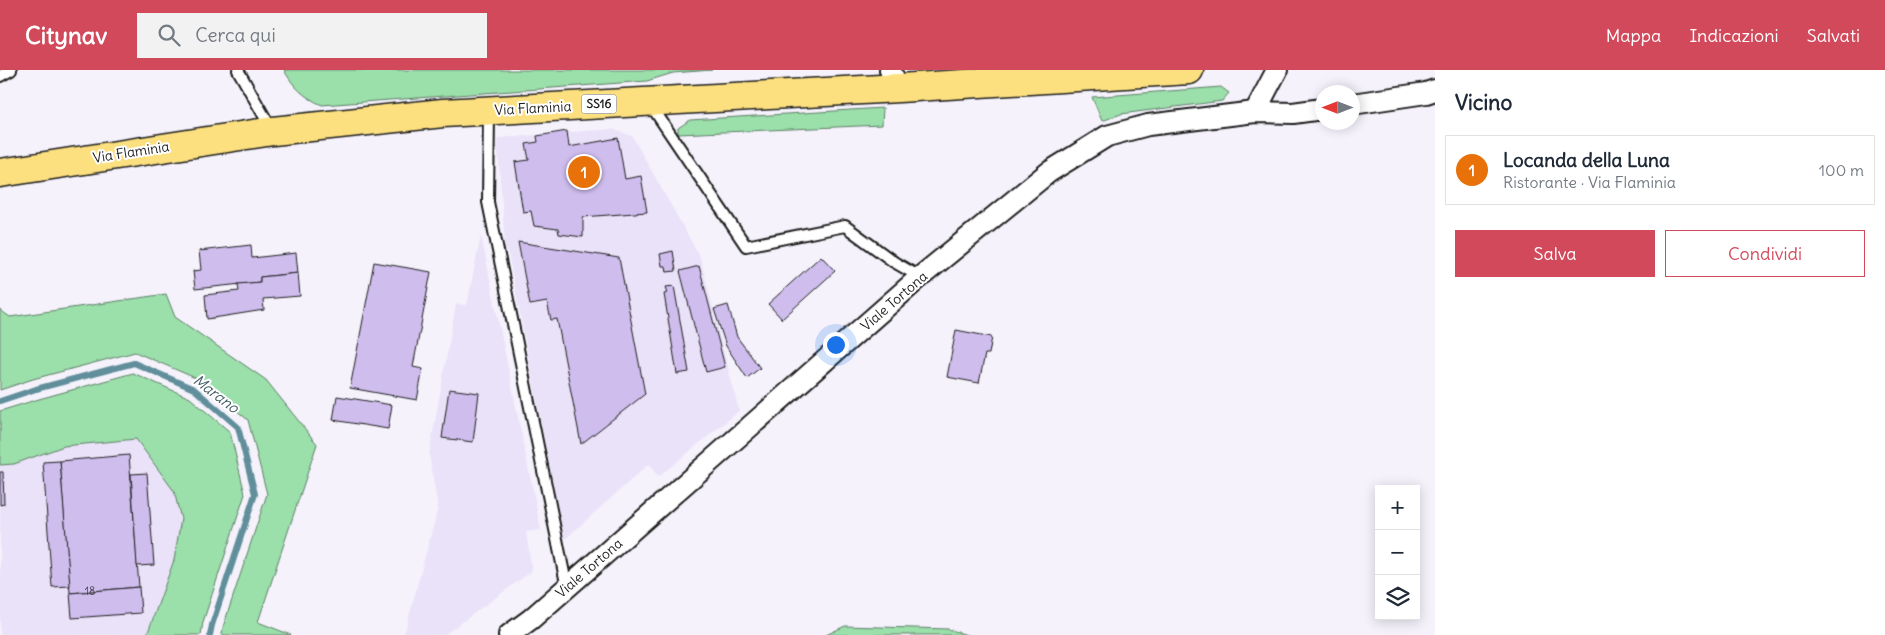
<!DOCTYPE html>
<html lang="it">
<meta charset="utf-8">
<style>
:root{--surface:#fff;--page:#f2f2f3;--text:#1f2937;--muted:#747a83;--line:#e0e1e3;--accent:#d1495b}
body{margin:0;font-family:Delius,sans-serif;background:var(--page);color:var(--text)}
.controls{position:absolute;right:15px;bottom:15px;display:grid;overflow:hidden;border-radius:0px;box-shadow:0 2px 12px #0003}
.controls button{width:45px;height:45px;display:grid;place-items:center;padding:0;border:0;border-bottom:1px solid var(--line);background:var(--surface);color:var(--text);font:25px sans-serif}
.compass{position:absolute;left:1315px;top:15px;width:45px;height:45px;border-radius:50%;background:var(--surface);box-shadow:0 2px 12px #0003;rotate:270deg}
.you{position:absolute;left:835px;top:274px;width:18px;height:18px;margin:-12px;border:4px solid #fff;border-radius:50%;background:#1a73e8;box-shadow:0 0 0 8px #1a73e833}
.badge{display:grid;place-items:center;width:32px;height:32px;border-radius:50%;background:var(--accent);color:#fff;font-size:16px;font-weight:700}
.pin{position:absolute;translate:-50% -50%;border:2px solid #fff;box-shadow:0 1px 5px #0006}
.list{margin:0;padding:0;list-style:none}
h2{display:flex;justify-content:space-between;align-items:center;height:65px;margin:0;padding:0 20px;font-size:21px}
h2 small{font-size:16px;font-weight:400;color:var(--muted)}
.list li{display:grid;grid-template-columns:32px 1fr auto;gap:15px;align-items:center;box-sizing:border-box;height:70px;margin:0 10px 10px;padding:0 10px;border:1px solid var(--line);border-radius:0px}
.list b{display:block;font-size:19px;white-space:nowrap}
.list p{margin:0;font-size:16px;white-space:nowrap;color:var(--muted)}
.list em{font-size:16px;font-style:normal;color:var(--muted)}
.actions{display:flex;gap:10px;padding:15px 20px}
.actions a{flex:1;padding:11px 0;border:1px solid var(--accent);border-radius:0px;text-align:center;font-size:18px;color:var(--accent)}
.actions .main{background:var(--accent);color:#fff}
.icon{flex:none;width:28px;height:28px;fill:none;stroke:currentColor;stroke-width:2;stroke-linecap:round;stroke-linejoin:round}
.map{position:relative;flex:none;width:1435px;height:565px;overflow:hidden}
header{display:flex;align-items:center;gap:30px;box-sizing:border-box;height:70px;padding:0 25px;background:var(--accent);color:#fff}
header strong{font-size:24px}
nav{display:flex;gap:28px;margin-inline-start:auto;font-size:18px}
.search{width:350px;height:45px;background:var(--page);display:flex;align-items:center;gap:12px;box-sizing:border-box;padding:0 18px;border-radius:0px;color:var(--muted);font-size:19px}
main{display:flex}
aside{flex:1;background:var(--surface)}
.map>svg:first-child{display:block}
</style>
<header>
<strong>Citynav</strong>
<div class="search"><svg class="icon" aria-label="search" viewBox="0 0 24 24"><circle cx="10" cy="10" r="6"/><path d="M15 15l6 6"/></svg>Cerca qui</div>
<nav><a>Mappa</a><a>Indicazioni</a><a>Salvati</a></nav>
</header>
<main>
<div class="map">
<svg width="1435" height="565" viewBox="0 0 1435 565">
<rect width="100%" height="100%" fill="#f5f2fc"/>
<filter id="ink" filterUnits="userSpaceOnUse"><feTurbulence type="fractalNoise" baseFrequency=".02" numOctaves="2"/><feDisplacementMap in="SourceGraphic" scale="10" xChannelSelector="R" yChannelSelector="G"/><feConvolveMatrix kernelMatrix="1 2 1 2 8 2 1 2 1" color-interpolation-filters="sRGB"/></filter>
<g filter="url(#ink)">
<g fill="#eae2f8">
<path d="M612,59L632,66L700,187L739,341L658,407L649,394L564,470L509,188L505,175L497,68Z"/>
<path d="M481,165L541,460L526,462L532,501L444,565H404L438,438L429,385L456,234L467,235Z"/>
<path d="M136,369L174,421L181,449L174,490L147,565H0V395L14,394L64,376Z"/>
</g>
<g fill="#9bdfab" stroke="#5c7e64">
<path d="M284,0H712L673,3L647,11L322,35C304,27 294,18 284,0Z"/>
<path d="M1221,17L1229,23L1222,31L1121,44L1102,51L1092,27Z"/>
<path d="M883,38L882,55L678,64V58L690,50Z"/>
<path d="M166,224L175,247L266,310L317,374L258,552L291,565H222L223,557L267,424L248,350L200,310L135,282L33,309L0,320V240L10,247Z"/>
<path d="M133,303L190,328L230,362L245,424L203,552L201,565H147L174,490L181,449L174,421L136,369L64,376L14,394L0,395V341L39,329Z"/>
<path d="M845,556L948,559L967,565H826Z"/>
</g>
<g fill="none" stroke-linecap="round" stroke-linejoin="round">
<path stroke="#608e9a" stroke-width="6" d="M0,331L36,319L134,293L194,319L238,357L255,424L212,555L210,565"/>
</g>
<g fill="#cfbdee" stroke="#1c1c1c">
<path d="M567,61L569,77L618,68L625,109L641,106L647,142L583,147V167L559,164L558,159L534,156L531,141L523,142L515,92L529,90L526,74L538,72L537,66Z"/>
<path d="M518,172L619,188L645,324L581,374L557,249L551,250L547,232L530,235Z"/>
<path d="M251,175L252,188L296,183L298,203L260,207V212L195,219L193,201L201,200L199,181Z"/>
<path d="M673,181L676,201L667,202L666,196H662L660,184Z"/>
<path d="M821,186L835,201L782,249L768,234Z"/>
<path d="M374,192L431,202L413,297L423,299L417,330L350,318Z"/>
<path d="M699,196L725,297L706,302L680,201Z"/>
<path d="M298,203L300,226L263,229L264,240L207,249L205,225L239,221L238,214L260,212V207Z"/>
<path d="M674,216L689,302L677,304L664,224L668,223L666,217Z"/>
<path d="M728,235L737,267L760,298L747,308L726,276L714,239Z"/>
<path d="M956,260L992,267L989,284H985L979,313L947,307Z"/>
<path d="M449,319L479,323L473,372L442,368Z"/>
<path d="M337,326L392,335L388,359L333,350Z"/>
<path d="M129,385L139,517L70,523L60,391Z"/>
<path d="M60,391L70,516L52,517L43,392Z"/>
<path d="M0,402H3L4,434L0,435Z"/>
<path d="M147,403L154,495L137,496L131,404Z"/>
<path d="M139,517L141,543L72,548L70,523Z"/>
</g>
<g fill="none" stroke-linecap="round" stroke-linejoin="round">
<defs>
<g id="service">
<path d="M238,0L272,60"/>
<path d="M0,6L11,0"/>
<path d="M650,34L746,176L845,156L894,192L920,207"/>
<path d="M489,42L488,132L567,518"/>
</g>
<g id="minor">
<path d="M890,0L899,18"/>
<path d="M1352,34L1426,23L1435,20"/>
<path d="M1255,42L1277,0"/>
<path d="M509,565L531,549L920,207L1049,102L1107,66L1148,55L1255,42L1293,43L1322,39"/>
</g>
<path id="primary" d="M0,103L273,61L443,43L899,18L1189,0"/>
</defs>
<use href="#service" stroke="#1c1c1c" stroke-width="14"/>
<use href="#minor" stroke="#1c1c1c" stroke-width="24"/>
<use href="#primary" stroke="#1c1c1c" stroke-width="31"/>
<use href="#service" stroke="#fff" stroke-width="10"/>
<use href="#minor" stroke="#fff" stroke-width="20"/>
<use href="#primary" stroke="#fce080" stroke-width="28"/>
</g>
</g>
<g text-anchor="middle" stroke-width="4" stroke-linejoin="round" paint-order="stroke">
<g font-size="11" fill="#494450">
<text x="90" y="525">18</text>
</g>
<rect fill="#fff" stroke="#606060" stroke-width="1" x="581.5" y="24.5" width="35" height="19" rx="4"/>
<g font-size="12" font-weight="bold" fill="#1c1c1c">
<text x="599" y="38">SS16</text>
</g>
<g font-size="14" fill="#1c1c1c" stroke="#fff">
<text transform="translate(533 38) rotate(-3)" y="5">Via Flaminia</text>
<text transform="translate(131 82) rotate(-9)" y="5">Via Flaminia</text>
<text transform="translate(894 231) rotate(-41)" y="5">Viale Tortona</text>
<text transform="translate(589 498) rotate(-41)" y="5">Viale Tortona</text>
</g>
<g font-size="15" font-style="italic" fill="#445e66" stroke="#fff">
<text transform="translate(216 324) rotate(37)" y="5">Marano</text>
</g>
</g>
</svg>
<div class="controls">
<button>+</button>
<button>−</button>
<button><svg class="icon" aria-label="layers" viewBox="0 0 24 24"><path d="M12 4l9 5-9 5-9-5zM3 14l9 5 9-5"/></svg></button>
</div>
<svg class="compass" viewBox="-18 -18 36 36"><path d="M0-13l5 13h-10z" fill="#e53935"/><path d="M0 13l5-13h-10z" fill="#747a83"/></svg>
<div class="you"></div>
<div class="pin badge" style="left:584px;top:102px;background:#e8710a">1</div>
</div>
<aside>
<h2>Vicino<small></small></h2>
<ul class="list">
<li><span class="badge" style="background:#e8710a">1</span><div><b>Locanda della Luna</b><p>Ristorante · Via Flaminia</p></div><em>100 m</em></li>
</ul>
<div class="actions"><a class="main">Salva</a><a>Condividi</a></div>
</aside>
</main>
